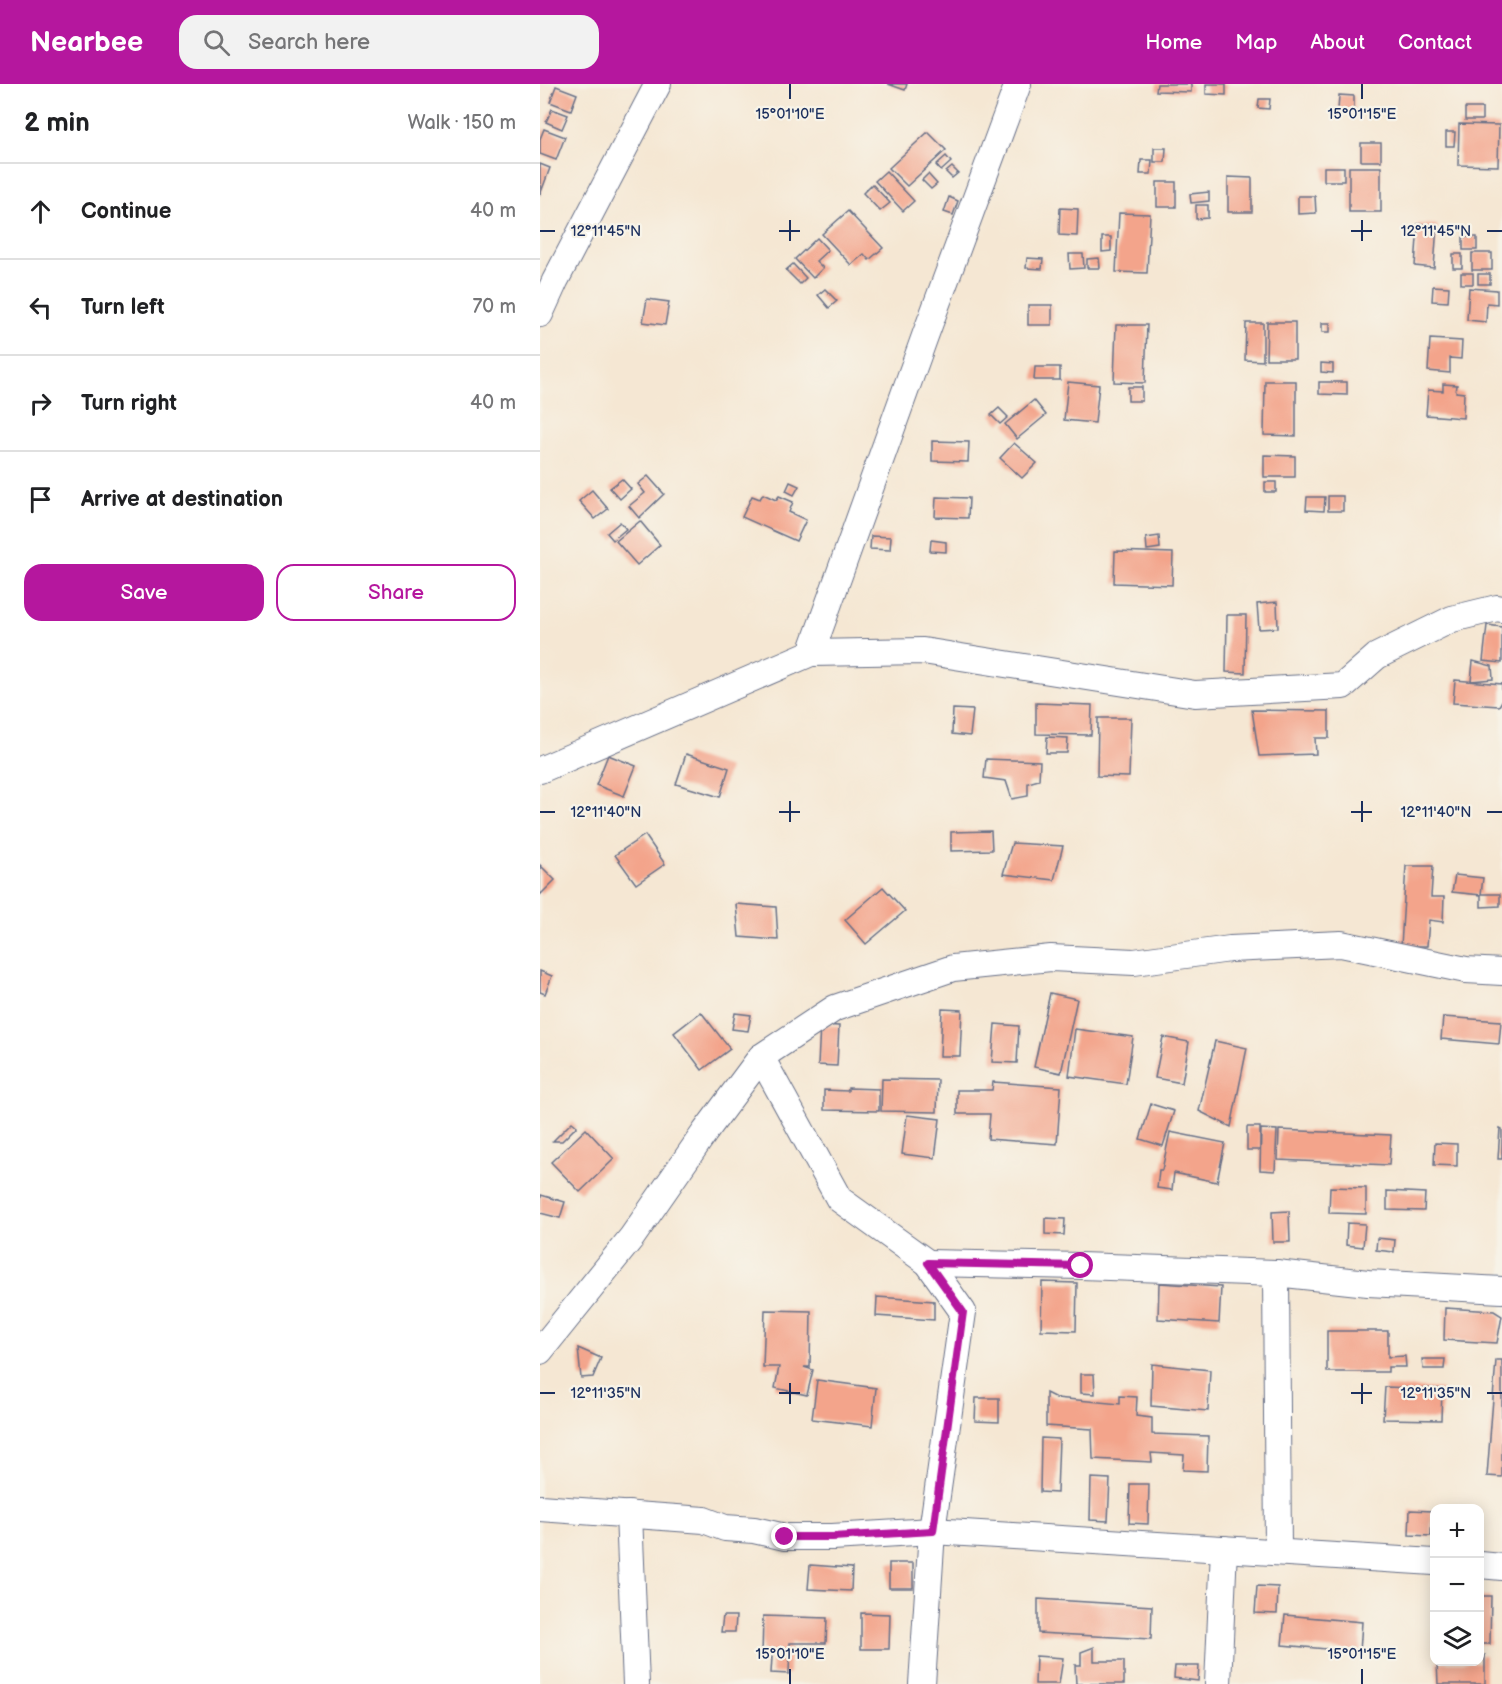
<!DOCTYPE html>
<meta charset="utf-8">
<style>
:root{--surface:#fff;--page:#f2f2f2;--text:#202124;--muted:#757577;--line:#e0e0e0;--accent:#b5179e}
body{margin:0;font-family:"Balsamiq Sans",sans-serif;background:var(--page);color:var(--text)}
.controls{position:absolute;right:18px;bottom:18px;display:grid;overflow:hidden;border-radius:12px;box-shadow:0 3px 15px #0003}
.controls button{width:54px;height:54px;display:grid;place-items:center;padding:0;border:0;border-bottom:2px solid var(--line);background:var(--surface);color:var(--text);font:30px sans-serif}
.stop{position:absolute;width:18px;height:18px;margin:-14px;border:4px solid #b5179e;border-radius:50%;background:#fff}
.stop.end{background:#b5179e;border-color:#fff;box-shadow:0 2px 6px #0008}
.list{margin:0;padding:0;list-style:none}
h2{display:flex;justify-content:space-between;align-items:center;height:78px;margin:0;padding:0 24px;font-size:26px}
h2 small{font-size:20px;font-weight:400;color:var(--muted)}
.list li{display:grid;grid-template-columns:39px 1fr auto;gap:18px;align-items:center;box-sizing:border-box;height:96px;padding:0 24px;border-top:2px solid var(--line)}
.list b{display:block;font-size:22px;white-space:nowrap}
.list em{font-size:20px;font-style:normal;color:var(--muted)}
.actions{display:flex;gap:12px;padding:18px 24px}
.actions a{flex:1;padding:14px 0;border:2px solid var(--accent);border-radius:18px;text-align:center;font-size:21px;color:var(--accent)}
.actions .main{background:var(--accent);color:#fff}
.icon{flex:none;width:33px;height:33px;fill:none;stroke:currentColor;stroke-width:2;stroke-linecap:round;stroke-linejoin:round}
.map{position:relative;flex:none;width:962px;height:1600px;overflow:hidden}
header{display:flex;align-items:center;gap:36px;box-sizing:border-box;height:84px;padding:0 30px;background:var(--accent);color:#fff}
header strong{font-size:28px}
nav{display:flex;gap:33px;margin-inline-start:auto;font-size:21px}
.search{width:420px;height:54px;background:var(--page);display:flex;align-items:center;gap:15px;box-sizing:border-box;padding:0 21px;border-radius:18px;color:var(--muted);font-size:22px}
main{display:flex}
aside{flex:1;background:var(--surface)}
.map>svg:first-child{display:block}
</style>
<header>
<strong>Nearbee</strong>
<div class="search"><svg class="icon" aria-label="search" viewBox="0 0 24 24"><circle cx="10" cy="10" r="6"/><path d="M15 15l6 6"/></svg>Search here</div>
<nav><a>Home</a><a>Map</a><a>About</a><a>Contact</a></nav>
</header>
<main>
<aside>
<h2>2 min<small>Walk · 150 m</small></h2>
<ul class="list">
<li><svg class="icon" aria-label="ahead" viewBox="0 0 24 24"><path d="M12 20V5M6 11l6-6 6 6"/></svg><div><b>Continue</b></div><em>40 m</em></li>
<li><svg class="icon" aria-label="left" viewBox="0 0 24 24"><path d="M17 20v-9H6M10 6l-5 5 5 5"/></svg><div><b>Turn left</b></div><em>70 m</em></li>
<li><svg class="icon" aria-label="right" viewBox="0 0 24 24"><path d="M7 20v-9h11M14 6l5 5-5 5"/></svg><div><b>Turn right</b></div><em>40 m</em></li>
<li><svg class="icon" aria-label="arrive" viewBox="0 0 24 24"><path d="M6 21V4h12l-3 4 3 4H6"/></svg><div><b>Arrive at destination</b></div></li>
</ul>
<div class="actions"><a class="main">Save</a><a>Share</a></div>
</aside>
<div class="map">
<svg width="962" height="1600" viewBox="0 0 962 1600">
<rect width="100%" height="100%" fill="#f7f3e8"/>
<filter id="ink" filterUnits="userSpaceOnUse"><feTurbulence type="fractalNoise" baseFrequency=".0167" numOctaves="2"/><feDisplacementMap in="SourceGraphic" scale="12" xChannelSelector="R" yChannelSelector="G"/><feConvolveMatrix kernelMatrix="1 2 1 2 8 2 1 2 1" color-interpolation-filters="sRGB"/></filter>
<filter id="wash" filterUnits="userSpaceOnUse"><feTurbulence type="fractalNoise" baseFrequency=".008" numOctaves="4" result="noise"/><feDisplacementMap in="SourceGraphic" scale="24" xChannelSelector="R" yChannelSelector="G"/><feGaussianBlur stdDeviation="1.35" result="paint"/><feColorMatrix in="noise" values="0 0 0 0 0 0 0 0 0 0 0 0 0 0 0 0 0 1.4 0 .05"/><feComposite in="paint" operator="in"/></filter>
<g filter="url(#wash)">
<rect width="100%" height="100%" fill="#f5e7d3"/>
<g id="blocks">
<g fill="#f3a48b">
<path d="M348,0H367L365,6Z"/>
<path d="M617,0H651V8L616,7Z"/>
<path d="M666,0H686V11L666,10Z"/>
<path d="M16,2L37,10L31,26L10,18Z"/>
<path d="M799,11L814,12V29L798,27Z"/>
<path d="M719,15H730L729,25L718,24Z"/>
<rect x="925" y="24" width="17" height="12"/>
<path d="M12,25L28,31L22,45L6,38Z"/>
<path d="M919,40L959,41L958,82L918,81Z"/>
<path d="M4,45L25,53L16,76L0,70V55Z"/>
<path d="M388,48L406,66L367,102L349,84Z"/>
<path d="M906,48H915L914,62H906Z"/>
<rect x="821" y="59" width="20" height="18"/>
<path d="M614,64H626L625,78H614Z"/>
<path d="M406,72L411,78L401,87L396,81Z"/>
<path d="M601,76H612L611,90H600Z"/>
<path d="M0,80L10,84L0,111Z"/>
<path d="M412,83L418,89L412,94L406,88Z"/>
<rect x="784" y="83" width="20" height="14"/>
<rect x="809" y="83" width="32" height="45"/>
<path d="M346,87L374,117L363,127L335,97Z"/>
<path d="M388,90L397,100L391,105L382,96Z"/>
<path d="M688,93L712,94V128H688Z"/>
<rect x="617" y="98" width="19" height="25"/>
<path d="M332,100L350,119L340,127L323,109Z"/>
<path d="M669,108V117L651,119L650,110Z"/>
<path d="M758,112H775L776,129L758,130Z"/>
<path d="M409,113L418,117L413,131L404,128Z"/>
<path d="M656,121H668V134L656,135Z"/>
<path d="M520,124L538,125L537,152L519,151Z"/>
<path d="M308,127L343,164L329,176L324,170L311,181L282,150Z"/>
<path d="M579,129L610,130L607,189L576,188Z"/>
<path d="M878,140L897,141L894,184L875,182Z"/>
<path d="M562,153H571V167L562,168Z"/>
<rect x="923" y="153" width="14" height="13"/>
<path d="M277,154L288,166L276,177L283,184L273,194L255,175Z"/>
<rect x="932" y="169" width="20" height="17"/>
<path d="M529,170H543L544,184L530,185Z"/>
<rect x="913" y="170" width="9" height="14"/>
<path d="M487,174L503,175L502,185L486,184Z"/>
<path d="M559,174L560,184H547V175Z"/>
<path d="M253,180L266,194L260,200L246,186Z"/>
<rect x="921" y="189" width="12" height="11"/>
<rect x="938" y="190" width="12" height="10"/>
<path d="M893,202L909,203L908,218L892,217Z"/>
<path d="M929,204L957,206V220L947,219L946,238L927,236Z"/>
<path d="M285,205L297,217L289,224L278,211Z"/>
<path d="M107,215L129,218L125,241L103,238Z"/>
<rect x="488" y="221" width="24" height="20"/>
<path d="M727,238H755V275H726Z"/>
<path d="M706,239H723V277L705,276Z"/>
<rect x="782" y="239" width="8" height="9"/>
<path d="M576,241H607L605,299L574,298Z"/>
<path d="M890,255L922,257L921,275L910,274V289L888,287Z"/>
<path d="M781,279L793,280V289L781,288Z"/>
<path d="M495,283H520V296H494Z"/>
<path d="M725,297H756V352L724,351Z"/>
<path d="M528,298L559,301L555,339L524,336Z"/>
<path d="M779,298H807V311L779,310Z"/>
<path d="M903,300L917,301L916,308L924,309L923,334L886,331L888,306L903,307Z"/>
<rect x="588" y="303" width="14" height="14"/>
<path d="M494,316L506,331L477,355L465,340Z"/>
<path d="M459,324L468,333L460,340L451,331Z"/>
<path d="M392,357L429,358L428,378L392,377Z"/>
<path d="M474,359L497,379L482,394L460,374Z"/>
<path d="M724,371L755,372V393H724Z"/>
<path d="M108,392L124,410L99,434L89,422L105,409L98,400Z"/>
<path d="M82,395L91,405L80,415L70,404Z"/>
<path d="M250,398L259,402L254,411L246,407Z"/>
<rect x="725" y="398" width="11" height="10"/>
<path d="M52,406L68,425L55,435L39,417Z"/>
<path d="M223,410L236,416L239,412L253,418L249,428L266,436L256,457L202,433L212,412L220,415Z"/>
<rect x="788" y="412" width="15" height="15"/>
<path d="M396,413L429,414L428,434L395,433Z"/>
<path d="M767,413H785L784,427L766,426Z"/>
<path d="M100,437L120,461L97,481L76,457Z"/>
<path d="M80,438L86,445L73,456L67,449Z"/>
<path d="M331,452L351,453L350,466L330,465Z"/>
<path d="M619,452L620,464L607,466L606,454Z"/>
<path d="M391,456L406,458V468L390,467Z"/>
<path d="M575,467L633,469L632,501L574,499Z"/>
<path d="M737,518L738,544L719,545L717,520Z"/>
<path d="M687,531H706L705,589L686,588Z"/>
<path d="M947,541L962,543V579L943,577Z"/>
<path d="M933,577L952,582L953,595L931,597Z"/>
<path d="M915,596L962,600V617L959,622L913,619Z"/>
<path d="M496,619L552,621L551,651L496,650Z"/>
<path d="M413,625L433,626L430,652L412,650Z"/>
<path d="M712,626L789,627V654H775L776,670L719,672Z"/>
<path d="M558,634H591L589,693L557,692Z"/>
<path d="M507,653L528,654L527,669H506Z"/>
<path d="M146,670L189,684L180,713L136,700Z"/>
<path d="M68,671L96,682L84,712L56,701Z"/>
<path d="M446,675L500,677L499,696L488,699V712L472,715L466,697L444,694Z"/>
<path d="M451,747L452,766L411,767V748Z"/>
<path d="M105,751L125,780L96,800L75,771Z"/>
<path d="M472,759L523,762L514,796L463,790Z"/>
<path d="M0,781L15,796L0,811Z"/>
<path d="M866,782H893L891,813H904L903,838L889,836L887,862H861Z"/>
<path d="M915,791L943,794L941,810H960V822L941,823V811L912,808Z"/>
<path d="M343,803L365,827L326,860L305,836Z"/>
<path d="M196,820L236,823L238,856L199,853Z"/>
<path d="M0,887L12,892L5,910L0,908Z"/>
<path d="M510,909L537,915L521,989L494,983Z"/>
<path d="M402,925L422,926L420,972H400Z"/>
<path d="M161,928L190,965L162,986L134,949Z"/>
<path d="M195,929L211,931L208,947L192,945Z"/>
<path d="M903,933L961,937L959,960L901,955Z"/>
<path d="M455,940L479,942L477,979L452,978Z"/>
<path d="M280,941L299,942L297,982L278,981Z"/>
<path d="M535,945L593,953L586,1000L529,992Z"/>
<path d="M623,953L649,958L642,999L615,994Z"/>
<path d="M675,957L707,964L691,1043L659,1027Z"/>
<path d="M342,995L398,996L397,1028L341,1027Z"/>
<path d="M453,998L521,1003L517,1060L448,1055L450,1030H417V1006H452Z"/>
<path d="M308,1004L339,1005V1027L284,1026V1006L308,1007Z"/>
<path d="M611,1020L634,1027L623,1062L600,1055Z"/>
<path d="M367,1031L400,1035L395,1074L362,1070Z"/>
<path d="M32,1038L37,1042L22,1057H13Z"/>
<rect x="707" y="1043" width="13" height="23"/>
<path d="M960,1044L962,1045V1075H958Z"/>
<path d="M46,1045L74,1075L40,1108L11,1078Z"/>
<path d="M721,1045L737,1046L735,1087L720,1086Z"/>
<path d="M739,1046L851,1051L849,1081L738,1076Z"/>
<path d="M630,1048L685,1059L677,1098L634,1089L632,1106L617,1104L619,1086H622Z"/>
<path d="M895,1059L917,1060V1082L894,1081Z"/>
<path d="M790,1103L826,1104V1130L789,1129Z"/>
<path d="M847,1107L885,1109L884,1127L847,1126Z"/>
<path d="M1,1111L25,1118L20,1134L0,1129Z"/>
<path d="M749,1127L750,1158H733L732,1128Z"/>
<path d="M505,1134L525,1135L524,1151L505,1150Z"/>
<path d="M807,1139L825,1140L823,1163L806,1161Z"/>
<path d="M837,1154L855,1156L854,1168L836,1166Z"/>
<path d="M502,1198L537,1199L536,1247L501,1246Z"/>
<path d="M619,1199L681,1203L679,1239L618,1235Z"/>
<path d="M337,1213L394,1217V1236L336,1232Z"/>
<path d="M905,1224L954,1227L962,1232L957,1259L904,1256Z"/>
<path d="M225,1226L271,1227L270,1283H264L273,1286L267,1311L235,1304L239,1283H223Z"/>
<path d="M787,1247H848V1273L865,1272L866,1283H848V1288H787Z"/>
<path d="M38,1264L61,1274L53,1293L41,1294Z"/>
<path d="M882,1275H905L904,1285H883Z"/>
<path d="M956,1276H962V1393L947,1392Z"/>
<path d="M612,1280L670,1286L668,1327L611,1322Z"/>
<path d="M541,1290H554L555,1310L541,1309Z"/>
<path d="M277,1296L336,1304L332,1342L272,1335Z"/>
<path d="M845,1303L902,1305L901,1336L843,1335Z"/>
<path d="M506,1309L516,1314L580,1320V1312L597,1313L596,1332L612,1334V1350L668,1352L667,1387L643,1386L644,1371L611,1369L612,1378L553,1375L552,1345L506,1342Z"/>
<path d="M436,1314H459V1338L435,1337Z"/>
<path d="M501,1354L519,1355L517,1409L500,1408Z"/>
<path d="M551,1394L570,1395L568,1437L550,1436Z"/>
<path d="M590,1400H609L608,1440L589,1439Z"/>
<path d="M870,1426L892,1427L891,1452L869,1451Z"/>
<rect x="349" y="1479" width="24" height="25"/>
<path d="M270,1481L312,1484L311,1507L268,1505Z"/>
<path d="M717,1502L738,1503L737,1530L715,1529Z"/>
<path d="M940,1512H951L950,1560H940Z"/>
<path d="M498,1515L612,1522L611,1555L498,1549Z"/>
<path d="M321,1529L350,1530L349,1565H321Z"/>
<path d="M745,1531L822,1538L820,1568L742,1561Z"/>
<path d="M183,1532H196L195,1548H181Z"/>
<path d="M223,1532L287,1534L286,1559H250L249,1590L231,1589L232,1573H222Z"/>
<path d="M554,1563V1577H584V1600H536L535,1581H541V1568Z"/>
<path d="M940,1571H945V1600H898L897,1578H940Z"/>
<path d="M496,1572L523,1574L519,1600H495Z"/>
<path d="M635,1582H659L658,1597L634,1594Z"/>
</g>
</g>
</g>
<g filter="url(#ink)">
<use href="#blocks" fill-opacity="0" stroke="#676f87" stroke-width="1.5"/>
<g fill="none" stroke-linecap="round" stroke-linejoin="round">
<defs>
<g id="minor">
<path d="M0,230L15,197L118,0"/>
<path d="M271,569L385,252L478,0"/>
<path d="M0,686L271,569L383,567L655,610L803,602L837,572L912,535L957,524L962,525"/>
<path d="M221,973L299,1115L388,1179L423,1228L392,1447L382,1600"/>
<path d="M388,1179L541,1182L736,1189L828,1199L962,1206"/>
<path d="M736,1189L738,1468"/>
<path d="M0,1267L92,1153L165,1048L221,973L295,924L413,884L511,874L594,878L690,865L801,860L926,886L962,888"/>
<path d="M0,1424L164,1436L185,1444L214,1446L245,1453H292L392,1447L894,1478"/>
<path d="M89,1430L96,1600"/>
<path d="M940,1481L962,1483"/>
<path d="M678,1600L684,1465"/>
</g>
</defs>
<use href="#minor" stroke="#676f87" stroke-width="28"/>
<use href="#minor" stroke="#fff" stroke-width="26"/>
</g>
</g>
<g fill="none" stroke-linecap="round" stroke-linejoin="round" filter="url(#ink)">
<path stroke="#b5179e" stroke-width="8" d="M245,1453H292L393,1447L423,1228L388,1179L541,1182"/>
</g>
<path fill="none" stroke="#1b2f5e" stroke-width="2" d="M250,0V15M822,0V15M250,136V157M822,136V157M0,147H15M239,147H260M811,147H832M947,147H962M250,717V738M822,717V738M0,728H15M239,728H260M811,728H832M947,728H962M250,1299V1320M822,1299V1320M0,1309H15M239,1309H260M811,1309H832M947,1309H962M250,1585V1600M822,1585V1600"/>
<g font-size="15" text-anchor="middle" fill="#1b2f5e" stroke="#f7f3e8" stroke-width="4.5" stroke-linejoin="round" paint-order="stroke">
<text x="250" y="35">15°01'10"E</text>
<text x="822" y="35">15°01'15"E</text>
<text x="66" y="152">12°11'45"N</text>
<text x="896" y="152">12°11'45"N</text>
<text x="66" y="733">12°11'40"N</text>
<text x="896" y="733">12°11'40"N</text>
<text x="66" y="1314">12°11'35"N</text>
<text x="896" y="1314">12°11'35"N</text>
<text x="250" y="1575">15°01'10"E</text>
<text x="822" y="1575">15°01'15"E</text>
</g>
</svg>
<div class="controls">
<button>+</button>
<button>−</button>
<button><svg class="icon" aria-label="layers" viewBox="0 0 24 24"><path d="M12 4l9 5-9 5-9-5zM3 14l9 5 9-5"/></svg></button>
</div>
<div class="stop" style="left:541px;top:1182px"></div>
<div class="stop end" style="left:245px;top:1453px"></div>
</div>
</main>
